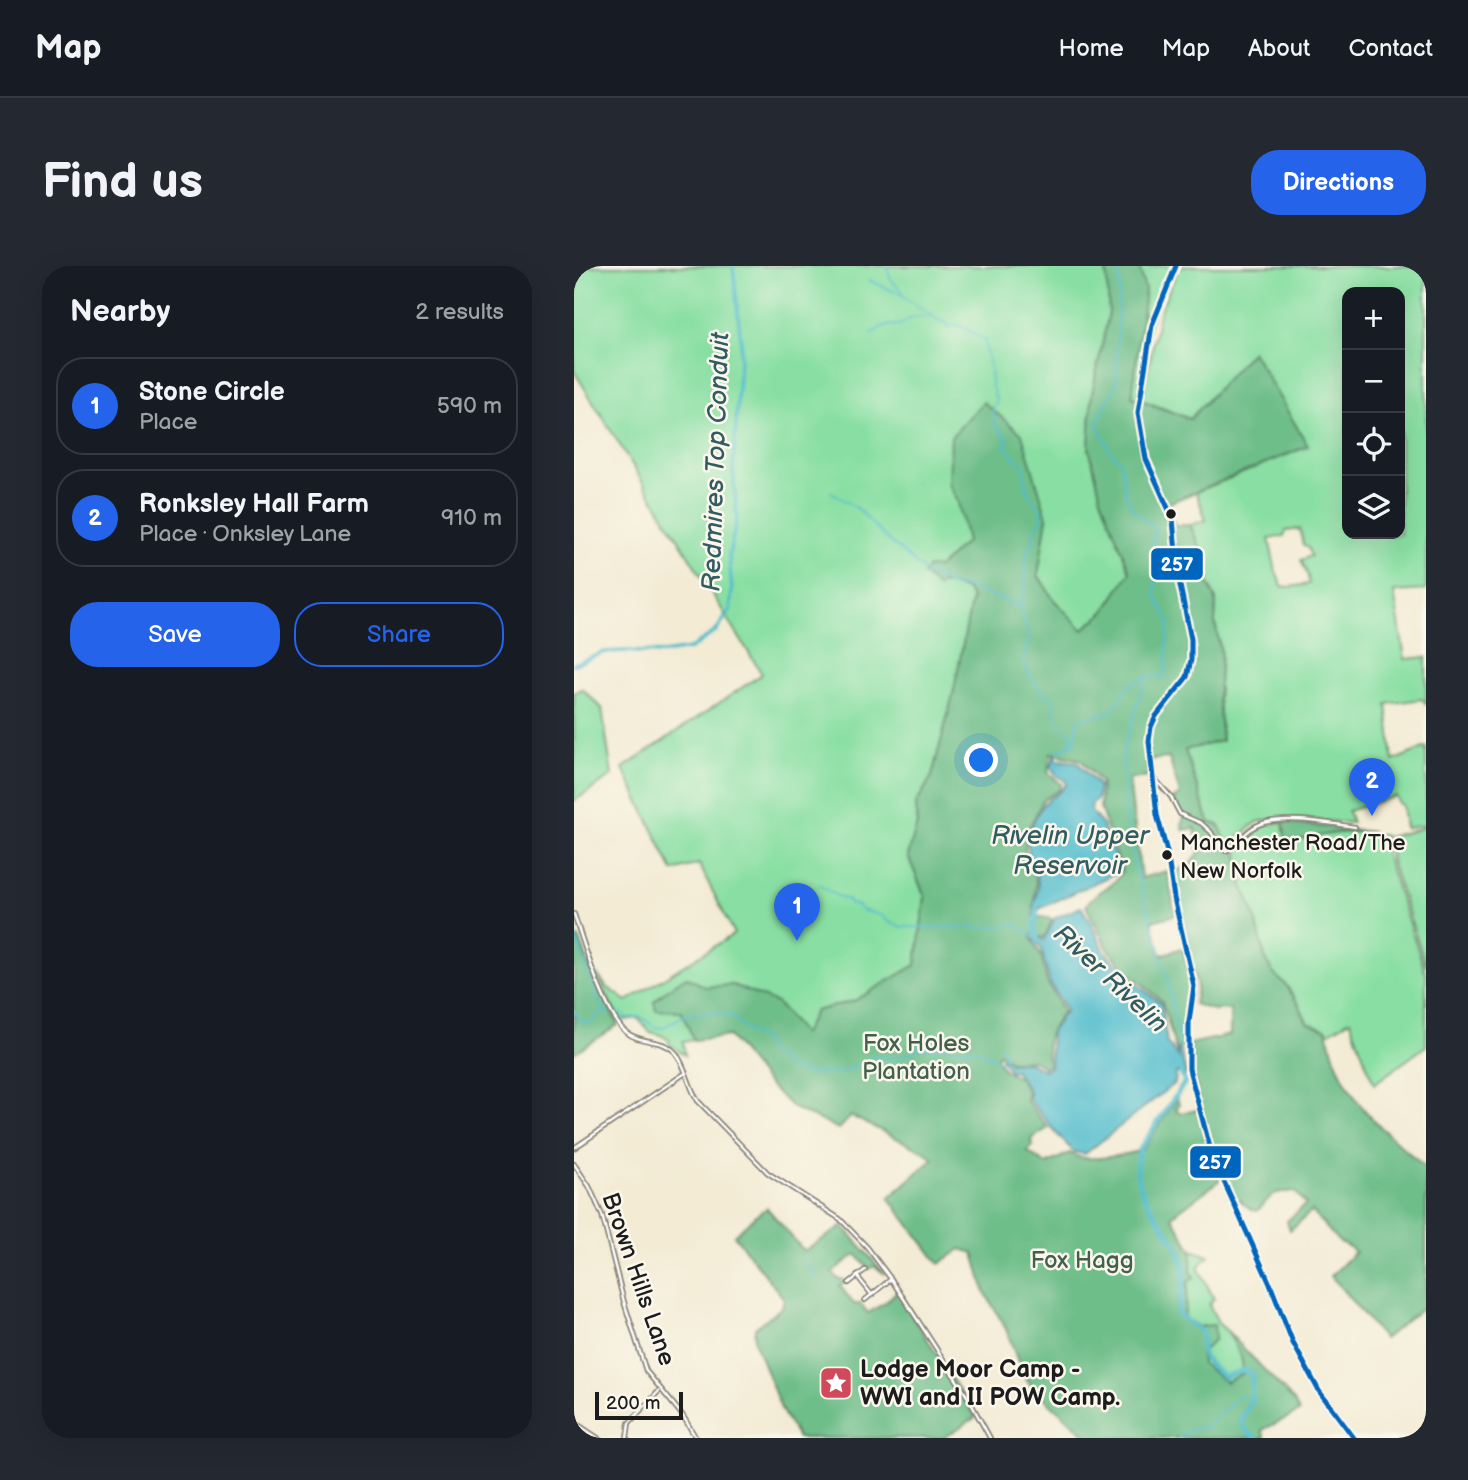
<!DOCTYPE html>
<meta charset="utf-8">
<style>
:root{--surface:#171b24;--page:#242831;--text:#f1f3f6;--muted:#9ea1a6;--line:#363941;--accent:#2563eb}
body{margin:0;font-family:"Balsamiq Sans",sans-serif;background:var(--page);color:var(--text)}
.controls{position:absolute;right:21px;top:21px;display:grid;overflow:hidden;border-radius:14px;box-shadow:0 7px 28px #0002}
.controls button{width:63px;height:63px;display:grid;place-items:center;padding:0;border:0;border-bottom:2px solid var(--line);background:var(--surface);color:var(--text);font:35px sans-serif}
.scale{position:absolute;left:21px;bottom:18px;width:88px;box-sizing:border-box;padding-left:7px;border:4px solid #1c1c1c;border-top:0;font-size:19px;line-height:24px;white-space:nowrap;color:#1c1c1c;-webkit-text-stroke:5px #fbf7ec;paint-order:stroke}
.you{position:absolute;left:408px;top:495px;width:24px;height:24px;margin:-18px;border:5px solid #fff;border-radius:50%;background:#1a73e8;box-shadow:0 0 0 10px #1a73e833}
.badge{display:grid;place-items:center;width:46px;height:46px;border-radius:50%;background:var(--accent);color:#fff;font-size:23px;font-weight:700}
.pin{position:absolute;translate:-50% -58px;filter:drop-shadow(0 2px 4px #0008)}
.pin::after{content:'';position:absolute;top:37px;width:24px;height:21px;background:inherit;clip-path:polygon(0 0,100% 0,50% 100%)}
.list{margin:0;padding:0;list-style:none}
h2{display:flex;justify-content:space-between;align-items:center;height:91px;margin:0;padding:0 28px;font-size:30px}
h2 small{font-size:23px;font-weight:400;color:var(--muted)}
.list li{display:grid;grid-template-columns:46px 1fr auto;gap:21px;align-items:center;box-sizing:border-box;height:98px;margin:0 14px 14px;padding:0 14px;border:2px solid var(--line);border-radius:28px}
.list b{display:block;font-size:26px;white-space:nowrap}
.list p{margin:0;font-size:23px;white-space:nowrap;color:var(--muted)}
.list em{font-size:23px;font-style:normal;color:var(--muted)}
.actions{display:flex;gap:14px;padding:21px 28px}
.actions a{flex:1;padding:16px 0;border:2px solid var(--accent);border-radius:28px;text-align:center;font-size:24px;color:var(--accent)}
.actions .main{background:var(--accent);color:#fff}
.icon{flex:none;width:38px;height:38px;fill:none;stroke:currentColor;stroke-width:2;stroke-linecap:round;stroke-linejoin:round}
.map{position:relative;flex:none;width:852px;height:1172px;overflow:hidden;border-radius:28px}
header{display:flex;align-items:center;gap:42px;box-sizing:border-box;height:98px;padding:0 35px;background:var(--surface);border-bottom:2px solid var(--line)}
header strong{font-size:33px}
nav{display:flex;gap:38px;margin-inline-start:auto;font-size:24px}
.intro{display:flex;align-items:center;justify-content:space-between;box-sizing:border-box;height:168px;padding:0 42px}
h1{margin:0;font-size:49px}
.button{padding:18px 32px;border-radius:28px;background:var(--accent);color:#fff;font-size:24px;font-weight:700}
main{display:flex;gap:42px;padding:0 42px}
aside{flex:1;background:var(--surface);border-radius:28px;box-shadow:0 7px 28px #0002}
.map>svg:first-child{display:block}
</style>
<header>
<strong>Map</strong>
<nav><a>Home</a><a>Map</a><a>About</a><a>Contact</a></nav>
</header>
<div class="intro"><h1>Find us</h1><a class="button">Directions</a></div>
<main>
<aside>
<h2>Nearby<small>2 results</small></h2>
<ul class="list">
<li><span class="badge">1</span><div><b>Stone Circle</b><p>Place</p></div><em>590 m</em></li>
<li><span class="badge">2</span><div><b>Ronksley Hall Farm</b><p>Place · Onksley Lane</p></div><em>910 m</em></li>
</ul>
<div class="actions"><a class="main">Save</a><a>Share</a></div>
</aside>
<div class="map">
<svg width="852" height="1172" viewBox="0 0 852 1172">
<rect width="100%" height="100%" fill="#fbf7ec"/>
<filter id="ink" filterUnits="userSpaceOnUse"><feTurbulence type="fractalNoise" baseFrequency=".0143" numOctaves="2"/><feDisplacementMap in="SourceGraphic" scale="14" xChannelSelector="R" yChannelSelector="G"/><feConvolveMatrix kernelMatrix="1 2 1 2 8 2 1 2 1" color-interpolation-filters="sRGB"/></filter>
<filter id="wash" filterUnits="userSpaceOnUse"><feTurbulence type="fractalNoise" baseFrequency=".00686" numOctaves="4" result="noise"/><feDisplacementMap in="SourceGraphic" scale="28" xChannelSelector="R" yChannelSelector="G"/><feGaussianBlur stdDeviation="1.57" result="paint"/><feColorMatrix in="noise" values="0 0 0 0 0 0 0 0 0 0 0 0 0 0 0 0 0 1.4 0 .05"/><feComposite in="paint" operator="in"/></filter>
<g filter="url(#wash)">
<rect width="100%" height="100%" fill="#f3ebd4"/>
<g fill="#89dfa3" stroke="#527e60" stroke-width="2" fill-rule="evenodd">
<path d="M0,0H532L535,46L518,128L515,182L556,306L530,346L508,364L479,333L464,309L473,251L375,218L384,236L393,275L364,302V320L367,316L392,324L398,332L379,429L358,510L342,538L343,558L334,590L351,631L342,699L280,735L241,745L229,769L159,719L131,721L83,744L107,745L120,774L109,776L111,789L95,778V774L85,768L76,766L64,752L45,755L23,708L33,721L53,735L160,668L125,598L99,605L49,502L188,408L0,105Z"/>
<path d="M565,0H599L581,41L573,66L564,133L558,131L571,24Z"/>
<path d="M605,0H852V324L820,326L831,393L852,391V438L848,433L813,438L819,495L852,481V559L831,562L828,539L824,537L822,530L774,545L778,557C759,556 697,549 684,556C672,562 666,573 653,578L635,556L610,484L648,474L644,433L647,387L641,356L642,334L631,310L622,298L631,293L616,259L632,254L622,226L734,180L678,86L616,153L568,134L585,47ZM773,26H826V268H773ZM726,263L729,279L734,282L737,290L727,294L734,310L735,318L716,321L708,320L702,306L695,273L710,270L712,265Z"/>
<path d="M8,423L28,442L38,510L0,535V427Z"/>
<path d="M709,556L712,576C744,570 779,561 811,570L812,589L852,708V780L800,818L776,754L754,767L753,764L733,756L725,739L712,719L699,708L691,692L682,654L666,612L663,579C678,562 687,558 709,556Z"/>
<path d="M852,561V700L817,595L814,571Z"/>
<path d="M618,984L635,990L624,1001L640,1033L635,1039L645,1058L654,1066L667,1090L670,1107L652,1116L628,1098L627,1087L640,1059L625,1061L610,1052Z"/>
</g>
<g fill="#6ebe89" stroke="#456d52" stroke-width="2">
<path d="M532,0H565L571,24L558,131L616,153L678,85L734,180L597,236L590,242L602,259H616L632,294L622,298L631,310L642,334L641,356L647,387L644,433L648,475L611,484L635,556L645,559L653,578L663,574L666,612L682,654L691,692L699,707L712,719L725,739L733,756L753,764C769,835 801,856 852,902V1039L810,1073L757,1010L781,986L777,982L764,975L738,945L716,964L713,955L732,938L720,925C716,926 712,926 708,926C697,927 690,938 683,945C643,936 618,815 616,778L656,769V744L644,743L642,745L620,738L623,720L599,606L616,599L625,587L621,562L609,564L608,559L610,550L599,533L606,528L595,492L573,494L575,511L555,513L567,612L593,605L601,649L578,655L587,689L608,682L618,720L611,753V781H604L603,788L588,735L553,705L534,683L512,640C520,624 542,621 548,605L526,541L527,517L507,494L477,487L474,506L487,518L485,524L469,534L452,568L451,584L462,615L460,650L478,653L472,669L466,672L458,668L457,671L467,690L473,716L489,745C474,770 471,768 474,799L470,801L460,794L436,795L426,787L422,792L430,804L446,812L453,825V835L474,862L457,873L458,880L453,885L472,898L496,887C510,898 551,889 568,884L603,833L605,838L602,845L607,847L624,844L640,902L646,914L598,950L618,984L617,1005L620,1012L614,1016L610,1052L625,1061L640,1059L641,1073L627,1087L628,1098L652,1116L670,1107L667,1090L654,1066L720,1135L725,1146L688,1164L691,1172H515L458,1121L449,1109L432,1063L411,1026L400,987L387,983L365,998L315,932L359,893L351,886L277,850L265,863L219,842L193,817L155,770L120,774L107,745L82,744L80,735L101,717L113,711L131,721L159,719L203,737L229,768L241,745L280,735L342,699L351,631L334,590L343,558L342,538L358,510L379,429L398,332L392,323L367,317L363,321L349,308L354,301L364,302L393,275L384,236L375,218L377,171L409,136L448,168L473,251L464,309L479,333L509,364L530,346L556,306L527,232L515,182L518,128L535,46Z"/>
<path d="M709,556L799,566H766L712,576Z"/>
<path d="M3,672L6,674L17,704L44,759L0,787V673Z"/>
<path d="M193,942L230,985L269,960L311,1008L300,1000L295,1003L282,988L258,1006L264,1013H268L271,1016L266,1020L280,1038H287L294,1047L312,1036L323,1025L402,1151L369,1172H224L208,1145L180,1074L181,1062L208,1041L210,1033L160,969L182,949Z"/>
</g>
<g fill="#50bccc" stroke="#366c74" stroke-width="2">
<path d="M481,487L483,494L503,496L525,520L523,534L518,537L517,546L528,558L546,605L461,645L459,640C475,607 447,595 456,566C458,558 466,541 472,536C479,529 486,528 492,518L491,514L483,510L477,501Z"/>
<path d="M507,641L516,655L531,686L556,713L587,737L593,777L604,791V784L606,783L612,808L609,813L605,807H602L601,817L511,888L500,886L482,867L455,833V825L441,804L435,805L427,791L430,790L436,797L455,796L470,804L476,801L477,766L492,744L476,717L467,682L460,673L461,670L470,674L481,652Z"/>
</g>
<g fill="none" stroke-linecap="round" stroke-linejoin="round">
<g stroke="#50bccc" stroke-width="2">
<path d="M312,0L317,14L327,24L331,32L366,55L372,56L374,60L385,59L411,74C410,84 415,92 416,102C417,115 417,123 423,135L419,142L422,155L420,157L434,173L430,181L438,186L440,193L447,194C454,206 449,210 452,221C455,230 462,239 468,245V253L459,266V277L453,284L451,325L447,333L449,352L455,373L449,395L460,416L468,426L480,433C481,453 484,456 498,469L497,474L493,480"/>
<path d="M295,14L328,29"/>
<path d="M297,68L309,60L326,59L337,52L356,51"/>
<path d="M257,226L284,243L309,269L351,306L376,319L394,321L441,338L449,346"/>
<path d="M572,410L549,485L552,549L561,599L594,715L606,783"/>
<path d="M482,486L500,478L504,454L538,445C555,419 559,408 591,411L595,355L581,329L582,298L579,278L581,261L561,246L552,230L547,196L537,187L523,156L542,120L546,0"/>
<path d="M245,619L263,630L274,634L276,638L284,640L287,644L307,649L315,656L327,661H388"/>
<path d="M391,661L412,662"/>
<path d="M415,662L441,658L461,672"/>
<path d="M0,665L24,733L31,746"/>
<path d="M42,744L52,752L67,751L81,761L89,762L110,749L139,747L156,749L172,764L189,773L196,788L205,790L209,799L235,808L275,805L278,800L291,797L300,790C308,791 315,793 323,792C338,790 346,777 362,784L368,780L382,783H401L429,796"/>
<path d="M0,745L4,752L12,757H18L22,750L31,746L34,747"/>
<path d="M351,770L354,781"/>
<path d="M343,771L345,780"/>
<path d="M427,780L431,786L430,791"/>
<path d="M231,995L244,1012"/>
<path d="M605,1172L616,1164L633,1161L666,1129L678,1133"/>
</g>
<path stroke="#50bccc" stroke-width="3.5" d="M0,398L31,386L49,385L89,387L116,383L142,365L156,344L158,325L155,289L163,252L159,205L167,76L159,0"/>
<g stroke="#50bccc" stroke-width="5">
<path d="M463,645L460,662L464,675"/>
<path d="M607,807L611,816L566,883C550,930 599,957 609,998C613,1014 605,1031 604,1047C611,1058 623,1058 629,1069C624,1090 634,1099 650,1111L668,1104L678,1107V1133L667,1154L672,1164L682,1172"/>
</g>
</g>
</g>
<g filter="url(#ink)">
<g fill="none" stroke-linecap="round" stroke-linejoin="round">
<defs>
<g id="minor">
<path d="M581,513L597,531L606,548L627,557L637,566L645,580L652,585C664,579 670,566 682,560C705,548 755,557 781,561"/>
<path d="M0,648C9,676 31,749 52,766C66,778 88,772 101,786C112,799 114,820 124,835L194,907L266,953L293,981L317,1013L393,1130L416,1172"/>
<path d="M0,882L110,808"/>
<path d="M0,898L15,920L28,949L50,1036L72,1105L109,1150L122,1172"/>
<path d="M283,1010L298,1029"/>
<path d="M275,1017L291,1004"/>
<path d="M291,1034L317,1013"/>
<path d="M0,1156L24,1172"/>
<path d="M53,1172L55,1157L85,1125"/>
</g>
<path id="primary" d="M602,0L578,59L564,147L572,193L599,253L604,310L617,373V394L613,411L582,450L577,461L575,475L583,549L593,586L600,632L620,720L615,756V803L638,889L696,1018L719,1077L745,1125L780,1172"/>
</defs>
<use href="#minor" stroke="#888478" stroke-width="6"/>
<use href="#primary" stroke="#888478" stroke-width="9"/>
<use href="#minor" stroke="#fff" stroke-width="2.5"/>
<use href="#primary" stroke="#f8bd89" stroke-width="5"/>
<defs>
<path id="bus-1" d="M602,0L578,59L564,147L572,193L599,253L604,310L617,373V394L613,411L582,450L577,461L575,475L583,549L593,586L600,632L620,720L615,756V803L638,889L696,1018L719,1077L745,1125L780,1172"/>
</defs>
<use href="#bus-1" stroke="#fbf7ec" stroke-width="10"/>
<use href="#bus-1" stroke="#0065bd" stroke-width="5"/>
</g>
</g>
<defs>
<symbol id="sight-square" viewBox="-11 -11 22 22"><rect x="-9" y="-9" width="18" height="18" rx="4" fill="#d1495b" stroke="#fbf7ec"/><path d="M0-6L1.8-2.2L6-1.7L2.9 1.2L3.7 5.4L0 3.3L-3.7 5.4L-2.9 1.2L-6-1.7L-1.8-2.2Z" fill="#fff"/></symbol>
</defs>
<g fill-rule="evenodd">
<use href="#sight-square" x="243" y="1098" width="38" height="38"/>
</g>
<g fill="#1c1c1c" stroke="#fbf7ec" stroke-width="2.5">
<circle cx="597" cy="248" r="6"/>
<circle cx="593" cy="589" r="6"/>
</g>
<g text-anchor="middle" stroke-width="5" stroke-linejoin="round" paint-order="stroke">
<g font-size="22" fill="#1c1c1c" stroke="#fbf7ec" text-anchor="start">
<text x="606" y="584">Manchester Road/The<tspan x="606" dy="28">New Norfolk</tspan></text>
</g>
<g font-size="24" fill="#42604b" stroke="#fbf7ec">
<text x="342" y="785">Fox Holes<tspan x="342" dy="28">Plantation</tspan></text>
<text x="508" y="1002">Fox Hagg</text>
</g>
<g font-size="24" fill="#1c1c1c" stroke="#fbf7ec">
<text transform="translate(65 1013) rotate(71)" y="8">Brown Hills Lane</text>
</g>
<g font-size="24" font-weight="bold" fill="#1c1c1c" stroke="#fbf7ec" text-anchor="start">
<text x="286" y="1111">Lodge Moor Camp -<tspan x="286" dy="28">WWI and II POW Camp.</tspan></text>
</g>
<g font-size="26" font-style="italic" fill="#315c62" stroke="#fbf7ec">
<text transform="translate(141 196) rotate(-88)" y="9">Redmires Top Conduit</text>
<text x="496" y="578">Rivelin Upper<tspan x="496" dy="30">Reservoir</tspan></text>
<text transform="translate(537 712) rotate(43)" y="9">River Rivelin</text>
</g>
</g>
<g stroke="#fbf7ec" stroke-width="2.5">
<rect x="576" y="281" width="54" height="34" rx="7" fill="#0065bd"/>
<rect x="615" y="879" width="53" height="34" rx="7" fill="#0065bd"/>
</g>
<g font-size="19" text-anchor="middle" font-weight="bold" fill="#fff">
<text x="603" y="305">257</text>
<text x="641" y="903">257</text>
</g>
</svg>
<div class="controls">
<button>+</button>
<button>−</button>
<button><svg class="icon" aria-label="locate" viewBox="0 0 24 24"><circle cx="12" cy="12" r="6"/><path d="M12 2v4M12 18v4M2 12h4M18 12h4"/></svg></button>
<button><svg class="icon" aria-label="layers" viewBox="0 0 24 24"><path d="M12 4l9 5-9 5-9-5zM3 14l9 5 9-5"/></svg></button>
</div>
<div class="scale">200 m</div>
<div class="you"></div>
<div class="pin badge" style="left:223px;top:675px">1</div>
<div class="pin badge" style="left:798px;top:550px">2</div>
</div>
</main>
